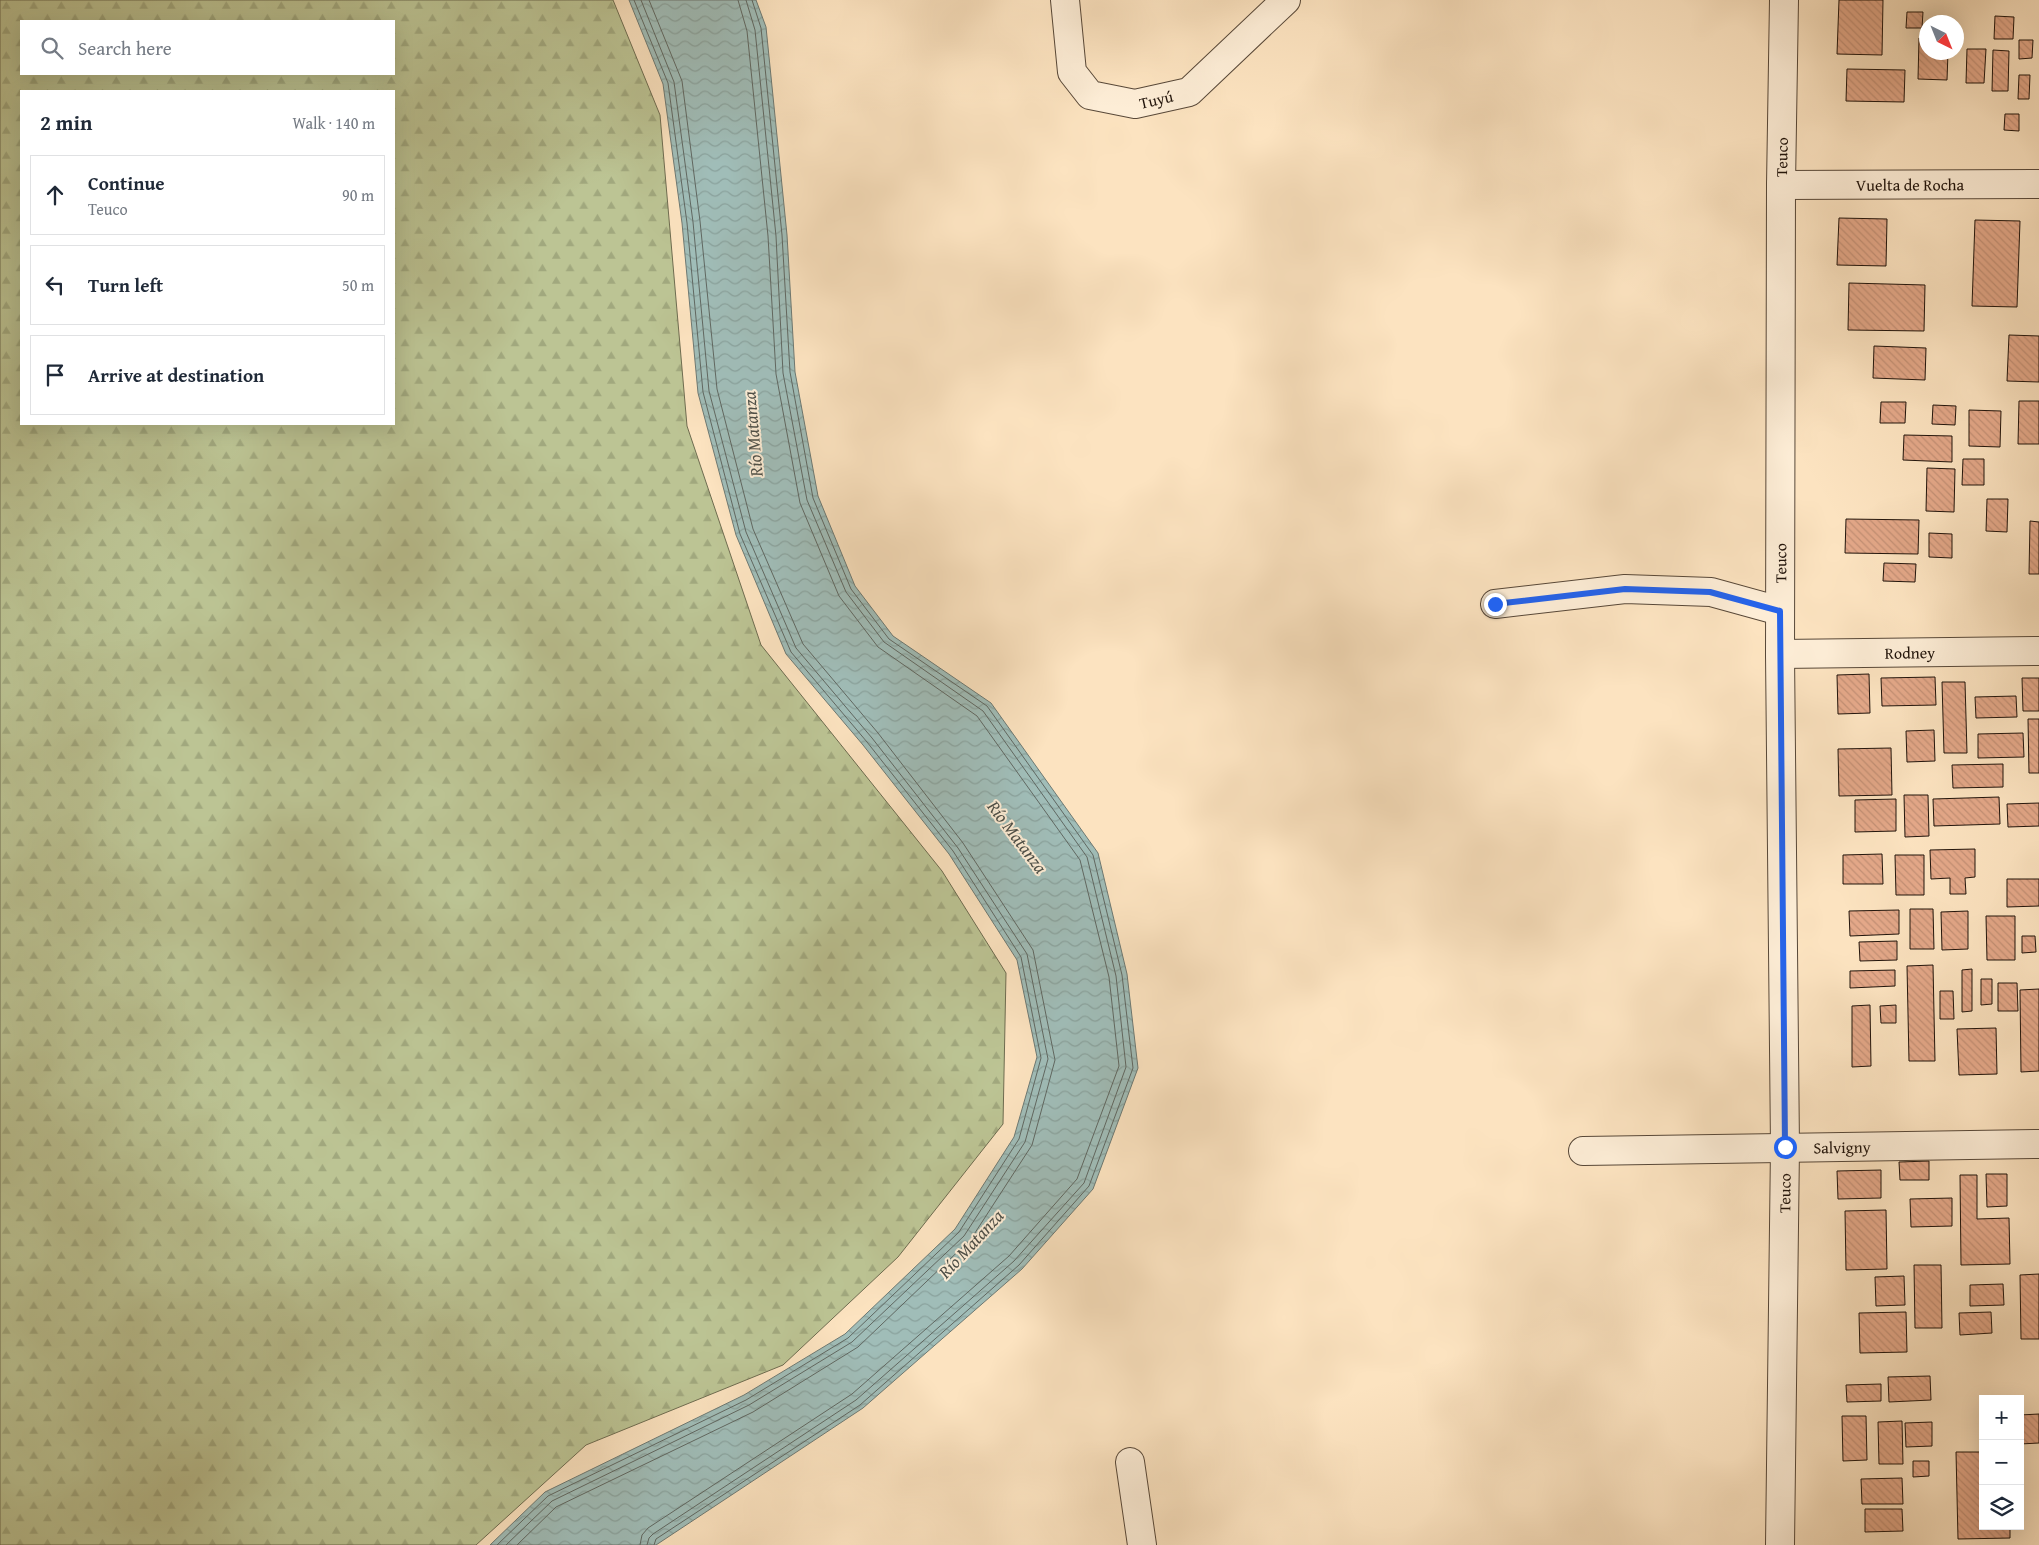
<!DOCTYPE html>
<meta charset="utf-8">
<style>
:root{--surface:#fff;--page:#f6f6f7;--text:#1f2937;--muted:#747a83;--line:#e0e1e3}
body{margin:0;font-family:"Gentium Book Plus",serif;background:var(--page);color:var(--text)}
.controls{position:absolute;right:15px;bottom:15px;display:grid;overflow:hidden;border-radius:0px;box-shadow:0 5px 20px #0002}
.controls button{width:45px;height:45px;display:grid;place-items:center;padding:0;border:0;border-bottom:1px solid var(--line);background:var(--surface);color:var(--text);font:25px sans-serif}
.compass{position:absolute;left:1919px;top:15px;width:45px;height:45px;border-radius:50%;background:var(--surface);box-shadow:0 5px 20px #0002;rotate:137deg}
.stop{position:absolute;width:15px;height:15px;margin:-11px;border:4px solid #2563eb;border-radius:50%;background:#fff}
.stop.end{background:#2563eb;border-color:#fff;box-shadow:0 1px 5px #0008}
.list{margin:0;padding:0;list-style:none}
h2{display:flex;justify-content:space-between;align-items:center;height:65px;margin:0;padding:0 20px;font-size:21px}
h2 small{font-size:16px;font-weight:400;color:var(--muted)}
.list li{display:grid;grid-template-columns:32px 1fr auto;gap:15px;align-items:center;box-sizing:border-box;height:80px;margin:0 10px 10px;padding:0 10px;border:1px solid var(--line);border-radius:0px}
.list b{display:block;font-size:19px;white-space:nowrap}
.list p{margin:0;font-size:16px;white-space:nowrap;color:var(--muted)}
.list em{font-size:16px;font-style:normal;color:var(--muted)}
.icon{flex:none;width:28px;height:28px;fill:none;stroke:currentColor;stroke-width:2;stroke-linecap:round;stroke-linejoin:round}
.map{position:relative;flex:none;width:2039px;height:1545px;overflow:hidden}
.search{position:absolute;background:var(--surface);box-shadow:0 5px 20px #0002;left:20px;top:20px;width:375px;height:55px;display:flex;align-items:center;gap:12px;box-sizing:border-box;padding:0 18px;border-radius:0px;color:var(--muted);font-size:19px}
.panel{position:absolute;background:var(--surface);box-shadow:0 5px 20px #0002;left:20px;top:90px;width:375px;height:335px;border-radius:0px}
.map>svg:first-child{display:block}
</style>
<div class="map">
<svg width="2039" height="1545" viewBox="0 0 2039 1545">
<defs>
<pattern id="forest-firs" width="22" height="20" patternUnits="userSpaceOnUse" patternTransform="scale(1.25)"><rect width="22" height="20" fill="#bcc494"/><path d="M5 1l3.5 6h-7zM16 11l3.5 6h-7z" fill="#a1a87e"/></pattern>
<pattern id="water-waves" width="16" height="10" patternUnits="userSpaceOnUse" patternTransform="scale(1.25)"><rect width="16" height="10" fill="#a0bdb8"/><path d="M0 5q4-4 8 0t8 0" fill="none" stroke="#8aa29d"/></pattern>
<pattern id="building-back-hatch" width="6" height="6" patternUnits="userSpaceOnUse" patternTransform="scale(1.25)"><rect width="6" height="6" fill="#e4a889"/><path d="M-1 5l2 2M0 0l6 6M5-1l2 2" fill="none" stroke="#c39075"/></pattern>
</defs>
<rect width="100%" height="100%" fill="#fce3c0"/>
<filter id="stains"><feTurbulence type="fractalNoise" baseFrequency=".004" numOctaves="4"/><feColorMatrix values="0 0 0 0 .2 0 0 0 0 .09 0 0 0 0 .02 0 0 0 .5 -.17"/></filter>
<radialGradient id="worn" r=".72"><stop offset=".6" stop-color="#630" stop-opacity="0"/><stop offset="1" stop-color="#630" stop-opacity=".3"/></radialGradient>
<path fill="url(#forest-firs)" stroke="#6e6c50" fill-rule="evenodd" d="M0,0H613L660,115L687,426L761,645L942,871L1006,973L1003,1124L898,1257L783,1365L586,1445L476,1545H0ZM21,21H394V74H21ZM21,91H394V424H21Z"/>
<path fill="url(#water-waves)" stroke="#6d7973" d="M629,0H756L766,27L787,235L795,372L818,496L855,586L893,636L991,703L1098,853L1127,974L1138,1068L1093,1189L1022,1269L863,1408L656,1545H490L545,1492L744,1395L845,1334L955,1229L1014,1137L1037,1057L1017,960L949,854L863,745L786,654L736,535L698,393L682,223L663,84Z"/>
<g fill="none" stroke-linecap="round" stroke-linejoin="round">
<g stroke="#606862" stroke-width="1">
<path d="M497,1545L548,1496L746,1400L848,1338L959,1232L1019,1139L1041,1058L1021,957L953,851L867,742L791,652L740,534L703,392L687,223L668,83L634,0"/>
<path d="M506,1545L552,1501L749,1405L852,1342L964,1236L1025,1142L1048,1059L1027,954L958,848L872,738L796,648L746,532L709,391L693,222L674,82L641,0"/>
<path d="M517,1545L556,1507L753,1412L858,1347L971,1239L1032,1145L1055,1060L1033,950L963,843L878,733L803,644L753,529L717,389L700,221L682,81L649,0"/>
<path d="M640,1545L642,1535L648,1528L852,1394L1009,1256L1077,1179L1119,1066L1109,977L1080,860L977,716L878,647L839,596L800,503L776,374L768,236L747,31L738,0"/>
<path d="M647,1545L649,1538L653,1534L856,1400L1014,1261L1084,1183L1126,1067L1116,976L1087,857L983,711L884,642L846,592L807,500L783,373L776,236L755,30L746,0"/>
<path d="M654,1545L656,1539L860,1405L1019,1265L1089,1186L1133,1068L1122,975L1093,855L987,706L889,639L851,589L813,498L790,372L782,235L761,28L752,0"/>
</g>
</g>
<g fill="url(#building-back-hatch)" stroke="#21140b">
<path d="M1839,0H1883L1882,55L1837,54Z"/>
<path d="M1907,12H1923L1922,28H1906Z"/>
<path d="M1995,16L2014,17L2013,39H1994Z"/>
<path d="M1919,38H1926V52H1948L1947,80L1918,79Z"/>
<path d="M2019,40H2033L2032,58L2019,59Z"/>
<path d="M1967,49H1986L1984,83H1966Z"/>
<path d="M1993,50L2009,51L2008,91H1992Z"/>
<path d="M1847,69L1905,70L1904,102L1846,101Z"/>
<path d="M2019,75H2030L2029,99H2018Z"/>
<path d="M2005,114H2019V131L2004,130Z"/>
<path d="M1839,218L1887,219L1886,266L1837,265Z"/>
<path d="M1975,220L2020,221L2017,307L1972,306Z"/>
<path d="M1849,283L1925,285L1924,331L1848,330Z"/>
<path d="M2009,335L2039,336V382L2007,381Z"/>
<path d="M1874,346L1926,348L1925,380L1873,378Z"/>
<path d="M2019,401H2039V444H2018Z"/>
<path d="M1881,402H1906L1905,423H1880Z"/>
<path d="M1933,405L1956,406L1955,425L1932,424Z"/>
<path d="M1969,410L2001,411L2000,447L1969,446Z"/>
<path d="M1904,435L1952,436V462L1903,460Z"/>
<path d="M1963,459H1984V485H1962Z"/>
<path d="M1927,468L1955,469L1954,512L1926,511Z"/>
<path d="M1987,499H2008L2007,532L1986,531Z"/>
<path d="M1846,519L1919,520L1918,554L1845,553Z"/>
<path d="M2030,521L2039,522V574H2029Z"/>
<path d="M1929,533L1952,534V558L1929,557Z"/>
<path d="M1884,563L1916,564L1915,582L1883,581Z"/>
<path d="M1869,674L1870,713L1838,714L1837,675Z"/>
<path d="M1935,677L1936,705L1882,706L1881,678Z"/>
<path d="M2022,678H2039V711H2023Z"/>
<path d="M1942,682H1965L1967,753H1944Z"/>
<path d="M2016,696L2017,717L1976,718L1975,697Z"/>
<path d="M2028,719H2039V773H2029Z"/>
<path d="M1934,730L1935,761L1907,762L1906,731Z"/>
<path d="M2023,733L2024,757L1978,758V734Z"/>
<path d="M1891,748L1892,795L1839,796L1838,749Z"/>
<path d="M2003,764V787L1953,788L1952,765Z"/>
<path d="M1904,795H1928L1929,836L1905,837Z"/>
<path d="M1999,797L2000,824L1934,826L1933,799Z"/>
<path d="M1896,799V831L1855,832V800Z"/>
<path d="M2039,803V826L2008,827L2007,804Z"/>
<path d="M1975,849V877L1965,878L1966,894H1950V878L1931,879L1930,850Z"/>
<path d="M1882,854L1883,884H1843V855Z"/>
<path d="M1895,855H1924V895H1896Z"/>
<path d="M2007,879H2039V906L2007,907Z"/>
<path d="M1910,909H1933L1934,949H1910Z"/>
<path d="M1899,910V934L1850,936L1849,911Z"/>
<path d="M1968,911V949L1942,950L1941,912Z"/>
<path d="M1986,916H2015V960H1987Z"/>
<path d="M2022,936H2035L2036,952L2022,953Z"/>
<path d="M1897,941V960L1860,961L1859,942Z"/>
<path d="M1933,965L1935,1061H1909L1907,966Z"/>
<path d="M1972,969V1011L1962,1012V970Z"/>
<path d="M1895,970V986L1850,988V971Z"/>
<path d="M1981,979H1992V1004L1981,1005Z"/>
<path d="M1998,983H2017L2018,1011H1998Z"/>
<path d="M2039,989V1071L2021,1072L2020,990Z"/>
<path d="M1940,991H1953L1954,1019H1940Z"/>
<path d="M1870,1005L1871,1066L1852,1067V1006Z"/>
<path d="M1896,1005V1023H1881L1880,1006Z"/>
<path d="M1996,1028L1997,1074L1959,1075L1957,1029Z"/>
<path d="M1929,1161V1180H1900L1899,1162Z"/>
<path d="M1881,1170V1198L1838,1199L1837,1171Z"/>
<path d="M1986,1174H2007V1206L1987,1207Z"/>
<path d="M1960,1175H1977V1219L2009,1218L2010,1264L1961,1265Z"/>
<path d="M1952,1198V1226L1911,1227L1910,1199Z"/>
<path d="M1886,1210L1887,1269L1846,1270L1845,1211Z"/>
<path d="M1914,1265H1941L1942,1328H1915Z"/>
<path d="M2039,1274V1339H2021L2020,1275Z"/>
<path d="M1904,1276L1905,1305L1876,1306L1875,1277Z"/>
<path d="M2003,1284L2004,1305L1970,1306V1285Z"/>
<path d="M1906,1312L1907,1352L1860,1353L1859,1313Z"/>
<path d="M1991,1312L1992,1333L1960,1335L1959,1313Z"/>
<path d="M1930,1376L1931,1400L1889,1402L1888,1377Z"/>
<path d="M1881,1384V1401L1847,1402L1846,1385Z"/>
<path d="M2039,1414V1443L2020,1444V1415Z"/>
<path d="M1842,1416H1866L1867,1460L1843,1461Z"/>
<path d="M1902,1421L1903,1464H1879L1878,1422Z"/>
<path d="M1932,1422V1446L1906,1447L1905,1423Z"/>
<path d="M1956,1452H1983V1526H2010V1538L1958,1539Z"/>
<path d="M1913,1461H1929V1476L1913,1477Z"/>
<path d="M1902,1478L1903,1504H1862L1861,1479Z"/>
<path d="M1865,1509H1902L1903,1531L1865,1532Z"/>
</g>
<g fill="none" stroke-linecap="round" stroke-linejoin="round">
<defs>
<g id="minor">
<path id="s1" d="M1065,0L1072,72L1090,95L1135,104L1189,92L1286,0"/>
<path id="s2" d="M1781,185L2039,184"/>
<path d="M1495,604L1625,589L1711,592L1780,611"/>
<path id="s3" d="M1780,654L2039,651"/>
<path id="s4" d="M1583,1151L2039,1144"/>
<path d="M1130,1462L1142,1545"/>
<path id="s5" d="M1780,1545L1785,1147L1780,654L1781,185L1784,0"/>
</g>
</defs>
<use href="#minor" stroke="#584838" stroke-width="30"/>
<use href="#minor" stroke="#fdedd6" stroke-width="28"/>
</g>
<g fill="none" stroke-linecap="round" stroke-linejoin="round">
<path stroke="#2563eb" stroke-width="6" d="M1495,604L1625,589L1710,592L1780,611L1785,1147"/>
</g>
<g text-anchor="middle" stroke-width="4" stroke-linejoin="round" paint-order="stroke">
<g font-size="16" fill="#21140b" stroke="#fdedd6">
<text dy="6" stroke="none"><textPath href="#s1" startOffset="169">Tuyú</textPath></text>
<text dy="6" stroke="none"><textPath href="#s5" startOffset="1388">Teuco</textPath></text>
<text dy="6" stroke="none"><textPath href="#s2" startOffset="129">Vuelta de Rocha</textPath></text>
<text dy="6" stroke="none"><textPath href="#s5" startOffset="982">Teuco</textPath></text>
<text dy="6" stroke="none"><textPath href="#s3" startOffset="130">Rodney</textPath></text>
<text dy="6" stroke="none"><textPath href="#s4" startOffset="259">Salvigny</textPath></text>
<text dy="6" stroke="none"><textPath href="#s5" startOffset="352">Teuco</textPath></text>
</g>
<g font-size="18" font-style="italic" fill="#4d4f48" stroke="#fdedd6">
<text transform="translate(753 434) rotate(-95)" y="6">Río Matanza</text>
<text transform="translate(1017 837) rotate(53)" y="6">Río Matanza</text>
<text transform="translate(971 1244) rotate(-47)" y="6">Río Matanza</text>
</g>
</g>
<rect width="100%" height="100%" filter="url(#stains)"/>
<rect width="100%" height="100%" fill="url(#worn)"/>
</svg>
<div class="controls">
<button>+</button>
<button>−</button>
<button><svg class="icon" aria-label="layers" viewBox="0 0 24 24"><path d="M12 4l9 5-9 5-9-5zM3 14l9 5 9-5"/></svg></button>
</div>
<svg class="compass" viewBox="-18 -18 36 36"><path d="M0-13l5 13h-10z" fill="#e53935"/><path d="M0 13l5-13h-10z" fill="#747a83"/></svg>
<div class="stop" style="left:1785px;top:1147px"></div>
<div class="stop end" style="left:1495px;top:604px"></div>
<div class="search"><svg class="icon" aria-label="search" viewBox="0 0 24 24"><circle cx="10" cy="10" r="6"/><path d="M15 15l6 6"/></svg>Search here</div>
<section class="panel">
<h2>2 min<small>Walk · 140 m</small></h2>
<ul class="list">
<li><svg class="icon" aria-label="ahead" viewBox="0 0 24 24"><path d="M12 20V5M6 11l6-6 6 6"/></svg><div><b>Continue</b><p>Teuco</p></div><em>90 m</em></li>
<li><svg class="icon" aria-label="left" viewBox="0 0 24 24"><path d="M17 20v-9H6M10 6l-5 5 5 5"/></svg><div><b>Turn left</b></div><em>50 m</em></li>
<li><svg class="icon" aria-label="arrive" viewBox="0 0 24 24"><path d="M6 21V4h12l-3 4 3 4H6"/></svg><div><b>Arrive at destination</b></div></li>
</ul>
</section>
</div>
